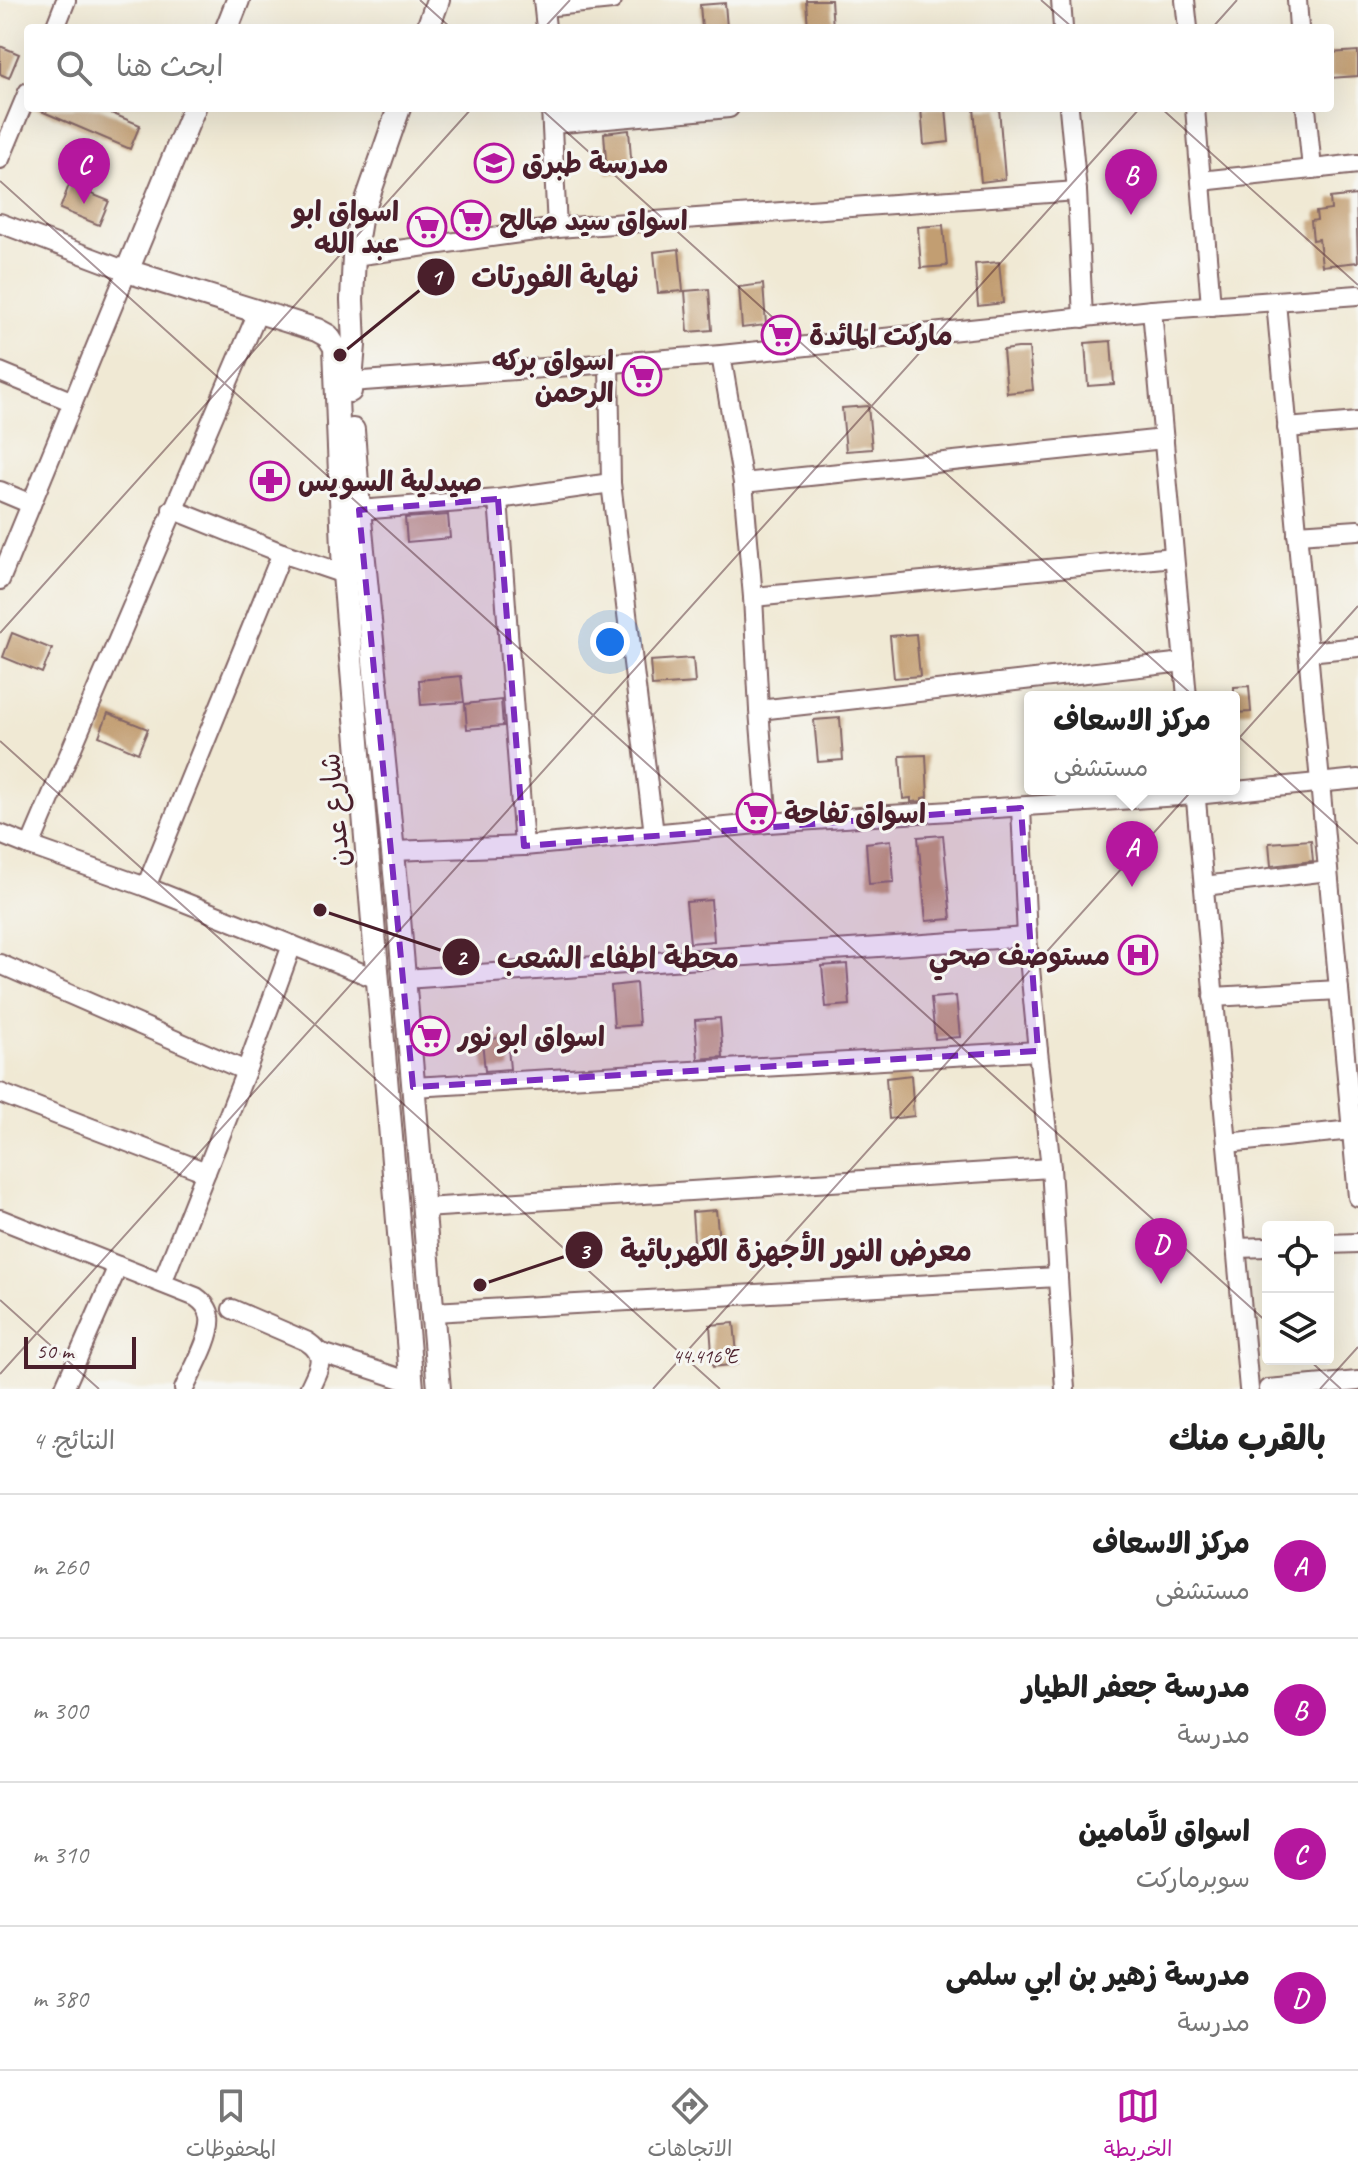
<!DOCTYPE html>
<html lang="ar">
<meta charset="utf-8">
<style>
:root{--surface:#fff;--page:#f2f2f2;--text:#222;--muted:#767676;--line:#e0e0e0;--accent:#b5179e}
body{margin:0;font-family:Caveat,"Playpen Sans Arabic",sans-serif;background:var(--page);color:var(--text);direction:rtl}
.controls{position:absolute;right:24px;bottom:24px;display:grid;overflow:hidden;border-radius:8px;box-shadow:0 8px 32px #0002}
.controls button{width:72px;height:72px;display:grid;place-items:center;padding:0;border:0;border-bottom:2px solid var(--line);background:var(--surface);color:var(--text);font:40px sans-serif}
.scale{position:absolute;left:24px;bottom:20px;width:112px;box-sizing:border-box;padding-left:8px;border:4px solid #4a1f2b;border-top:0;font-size:22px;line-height:28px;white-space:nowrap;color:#4a1f2b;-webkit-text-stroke:6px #f6f6f2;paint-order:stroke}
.you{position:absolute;left:610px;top:642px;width:28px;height:28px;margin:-20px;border:6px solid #fff;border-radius:50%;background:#1a73e8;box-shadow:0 0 0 12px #1a73e833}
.badge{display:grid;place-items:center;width:52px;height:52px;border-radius:50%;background:var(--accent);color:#fff;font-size:26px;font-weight:700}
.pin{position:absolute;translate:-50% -66px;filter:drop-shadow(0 2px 4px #0008)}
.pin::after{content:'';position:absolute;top:42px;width:28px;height:24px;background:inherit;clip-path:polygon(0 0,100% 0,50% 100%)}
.popup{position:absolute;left:1024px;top:691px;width:216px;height:104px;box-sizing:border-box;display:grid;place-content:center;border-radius:8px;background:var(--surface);filter:drop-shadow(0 2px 6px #0005);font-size:26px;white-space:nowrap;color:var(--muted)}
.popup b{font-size:30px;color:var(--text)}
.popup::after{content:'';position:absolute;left:50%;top:100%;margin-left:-16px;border:16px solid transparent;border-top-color:var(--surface)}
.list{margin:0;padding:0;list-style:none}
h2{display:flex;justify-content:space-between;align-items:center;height:104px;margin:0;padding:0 32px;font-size:34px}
h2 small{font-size:26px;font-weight:400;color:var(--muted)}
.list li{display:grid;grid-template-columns:52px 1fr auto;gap:24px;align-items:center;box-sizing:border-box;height:144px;padding:0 32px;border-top:2px solid var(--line)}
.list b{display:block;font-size:30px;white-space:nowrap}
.list p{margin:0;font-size:26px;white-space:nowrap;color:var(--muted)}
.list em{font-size:26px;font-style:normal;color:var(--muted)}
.icon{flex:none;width:44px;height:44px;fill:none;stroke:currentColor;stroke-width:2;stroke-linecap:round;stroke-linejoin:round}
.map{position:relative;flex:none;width:1358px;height:1389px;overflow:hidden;direction:ltr}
.search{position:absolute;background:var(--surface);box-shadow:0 8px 32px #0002;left:24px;right:24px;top:24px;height:88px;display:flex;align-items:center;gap:20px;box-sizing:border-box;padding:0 28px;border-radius:8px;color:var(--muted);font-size:30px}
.sheet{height:680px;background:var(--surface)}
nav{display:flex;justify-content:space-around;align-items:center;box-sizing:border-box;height:112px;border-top:2px solid var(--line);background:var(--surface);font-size:22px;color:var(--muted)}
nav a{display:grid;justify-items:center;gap:4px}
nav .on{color:var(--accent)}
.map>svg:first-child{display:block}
</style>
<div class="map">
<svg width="1358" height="1389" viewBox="0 0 1358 1389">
<rect width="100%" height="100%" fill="#f6f6f2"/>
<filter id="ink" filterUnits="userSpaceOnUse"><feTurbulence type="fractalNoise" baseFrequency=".0125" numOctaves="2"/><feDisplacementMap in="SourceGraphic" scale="16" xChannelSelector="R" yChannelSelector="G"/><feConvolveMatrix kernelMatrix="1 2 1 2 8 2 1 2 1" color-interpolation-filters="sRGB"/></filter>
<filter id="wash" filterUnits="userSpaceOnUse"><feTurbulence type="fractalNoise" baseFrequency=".006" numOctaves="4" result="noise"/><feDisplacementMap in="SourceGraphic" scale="32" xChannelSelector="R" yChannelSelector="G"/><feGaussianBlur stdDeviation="1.8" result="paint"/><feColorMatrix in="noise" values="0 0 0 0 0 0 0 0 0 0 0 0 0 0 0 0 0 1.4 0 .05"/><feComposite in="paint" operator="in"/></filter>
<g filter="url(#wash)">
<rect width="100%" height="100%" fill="#f0e9d4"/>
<g id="blocks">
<g fill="#c29e72">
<path d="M806,0H831L833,28H808Z"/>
<path d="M725,3L727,28H702L700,5Z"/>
<path d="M0,46L19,54L9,78L0,74Z"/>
<path d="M1358,51V76L1330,78V53Z"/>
<path d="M34,108H99L140,125L130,149Z"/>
<path d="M921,108H946L949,142L924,145Z"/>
<path d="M974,108H999L1005,179L981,182Z"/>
<path d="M629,130L632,172L607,174L604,133Z"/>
<path d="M69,185L109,201L99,225L60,209Z"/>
<path d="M1356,195L1358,262L1322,266L1319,239L1313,240L1311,221L1317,220L1316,212L1331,210L1330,198Z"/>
<path d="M943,225L947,266L921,268L918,227Z"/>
<path d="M679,249L683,291L658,293L654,252Z"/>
<path d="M999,262L1003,303L978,306L975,264Z"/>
<path d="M763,284L766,325L742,328L739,287Z"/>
<path d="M709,289L712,330L688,332L685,291Z"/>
<path d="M1111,341L1114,384L1088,386L1085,343Z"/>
<path d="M1018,348H1029L1033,390L1007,393L1003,350Z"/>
<path d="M868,406L872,449L846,451L842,408Z"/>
<path d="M448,515L450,538L407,542L405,518Z"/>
<path d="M12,633L52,649L42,673L3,657Z"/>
<path d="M916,634L920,676L894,678L890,636Z"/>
<path d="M693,658L695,683L652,686L650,661Z"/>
<path d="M461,676L464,702L421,705L419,680Z"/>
<path d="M1249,686L1251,712L1234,713V687Z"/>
<path d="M501,700L503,726L467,729L465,704Z"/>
<path d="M108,713L148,729L138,753L99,736Z"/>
<path d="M840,718L843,760L818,762L814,720Z"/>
<path d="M926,755L928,797L922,798V801L911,802V798L903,799L900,756Z"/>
<path d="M943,835L951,919L926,921L918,837Z"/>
<path d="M891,840L894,882L869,884L866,843Z"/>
<path d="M1311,840L1313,861L1271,866L1269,843Z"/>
<path d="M711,900L714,941L690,943L686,902Z"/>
<path d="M847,964L850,1005L826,1007L822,966Z"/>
<path d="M636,983L639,1025L614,1027L611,986Z"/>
<path d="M956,996L960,1037L935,1039L931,998Z"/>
<path d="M720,1018L723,1057L698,1059L695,1020Z"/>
<path d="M507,1037L510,1069L485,1071L482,1040Z"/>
<path d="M911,1075L914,1116L889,1119L886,1078Z"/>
<path d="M716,1210L720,1251L695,1254L692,1212Z"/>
<path d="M734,1323L738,1364L713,1367L710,1325Z"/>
</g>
</g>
</g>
<g filter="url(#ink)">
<use href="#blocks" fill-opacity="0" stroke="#846666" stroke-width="2"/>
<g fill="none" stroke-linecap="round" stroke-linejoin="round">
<defs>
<g id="minor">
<path d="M543,0L546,28"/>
<path d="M1061,0L1063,28"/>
<path d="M1185,0L1188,28"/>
<path d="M1297,0L1299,28"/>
<path d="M544,7L612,0"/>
<path d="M55,28L66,0"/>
<path d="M551,108L557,228"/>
<path d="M1069,108L1077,191L1083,318"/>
<path d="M1195,108L1211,306"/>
<path d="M1306,108L1312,169"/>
<path d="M552,124L729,108"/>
<path d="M0,159L28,92"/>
<path d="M1201,181L1358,164"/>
<path d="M0,223L127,271L0,580"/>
<path d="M354,256L557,228L1077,191"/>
<path d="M1276,302L1358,1197"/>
<path d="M1152,310L1187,697"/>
<path d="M721,355L743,483L753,597L759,710L768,823"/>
<path d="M609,362L611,483L654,834"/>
<path d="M0,372L73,402"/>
<path d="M350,382L721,355L1152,310L1358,295"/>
<path d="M1287,428L1358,422"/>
<path d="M743,483L1164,439"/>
<path d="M0,491L31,504"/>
<path d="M498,499L524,846"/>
<path d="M172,509L282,553L344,574"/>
<path d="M359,510L498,499L611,483"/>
<path d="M1297,534L1358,530"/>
<path d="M753,597L1174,557"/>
<path d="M1308,652L1358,647"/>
<path d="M759,710L1184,662"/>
<path d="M1195,789L1249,1389"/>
<path d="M1021,808L1027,937L1038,1051L1051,1168L1065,1389"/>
<path d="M0,834L30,846L146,887L377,979"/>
<path d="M30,846L258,312"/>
<path d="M393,851L524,846L768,823L1195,795L1358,779"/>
<path d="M1204,886L1328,871"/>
<path d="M146,887L282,553"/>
<path d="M0,964L246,1071"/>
<path d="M404,979L1027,937"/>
<path d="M1213,997L1339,990"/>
<path d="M413,1087L1038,1051"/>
<path d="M0,1093L206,1172"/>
<path d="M1227,1143L1352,1130"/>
<path d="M424,1208L1051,1168"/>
<path d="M0,1219L196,1297C203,1302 209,1308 210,1317C213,1335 192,1371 184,1389"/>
<path d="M1328,1244L1358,1243"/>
<path d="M1236,1248L1268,1247"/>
<path d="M162,1283L246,1071L292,945"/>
<path d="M232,1309L306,1341C329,1355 318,1369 309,1389"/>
<path d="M433,1312L1058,1277"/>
<path d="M319,1352L411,1382"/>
<path d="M64,1389L118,1266"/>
<path d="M1268,1389L1358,1381"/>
</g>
<g id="tertiary">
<path d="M227,28L238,0"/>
<path d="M428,28L438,0"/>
<path d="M194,108L127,271L317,330L328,336L335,347L344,574L412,1389"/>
<path d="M350,391L354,345L352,300L354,256L360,220L399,108"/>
<path d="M353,430L359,510L396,883L439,1389"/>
</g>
</defs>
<use href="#minor" stroke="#846666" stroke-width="22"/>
<use href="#tertiary" stroke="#846666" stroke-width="26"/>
<use href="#minor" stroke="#fff" stroke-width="18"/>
<use href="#tertiary" stroke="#fff" stroke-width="22"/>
</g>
</g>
<path fill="#7b2cbf" fill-opacity="0.2" stroke="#7b2cbf" stroke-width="6" stroke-dasharray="16 10" stroke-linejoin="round" d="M498,499L524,846L1021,808L1038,1051L413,1087L359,510Z"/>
<path fill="none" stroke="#4a1f2b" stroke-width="2" stroke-opacity="0.45" d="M420,0L451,28M1041,0L1073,28M544,28L570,0M1212,28L1237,0M540,108L1358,844M1161,108L1358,285M0,181L1268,1323M0,633L472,108M0,741L720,1389M0,1300L99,1389M1308,1359L1341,1389M0,1374L1140,108M653,1389L1358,606M1320,1389L1358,1347"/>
<defs>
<symbol id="school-ring" viewBox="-11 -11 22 22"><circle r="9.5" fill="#f6f6f2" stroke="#b5179e" stroke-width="1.5"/><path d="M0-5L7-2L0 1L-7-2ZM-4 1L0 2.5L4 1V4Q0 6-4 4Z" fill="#b5179e"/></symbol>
<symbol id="supermarket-ring" viewBox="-11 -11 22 22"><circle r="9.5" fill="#f6f6f2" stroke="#b5179e" stroke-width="1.5"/><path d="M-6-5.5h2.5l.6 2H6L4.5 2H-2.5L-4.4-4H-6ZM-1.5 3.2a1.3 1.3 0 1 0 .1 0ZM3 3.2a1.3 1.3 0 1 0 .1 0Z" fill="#b5179e"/></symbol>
<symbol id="pharmacy-ring" viewBox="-11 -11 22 22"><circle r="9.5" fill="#f6f6f2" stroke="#b5179e" stroke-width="1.5"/><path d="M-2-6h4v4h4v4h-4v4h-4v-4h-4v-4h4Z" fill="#b5179e"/></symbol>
<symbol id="hospital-ring" viewBox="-11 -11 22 22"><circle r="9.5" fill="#f6f6f2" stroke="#b5179e" stroke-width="1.5"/><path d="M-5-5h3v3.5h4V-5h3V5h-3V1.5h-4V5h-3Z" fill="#b5179e"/></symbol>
</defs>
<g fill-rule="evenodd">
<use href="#school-ring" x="472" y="141" width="44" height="44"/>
<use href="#supermarket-ring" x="449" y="198" width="44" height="44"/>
<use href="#supermarket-ring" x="405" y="205" width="44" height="44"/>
<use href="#supermarket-ring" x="759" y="313" width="44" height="44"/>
<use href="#supermarket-ring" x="620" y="354" width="44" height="44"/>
<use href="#pharmacy-ring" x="248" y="459" width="44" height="44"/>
<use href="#supermarket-ring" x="734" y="791" width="44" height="44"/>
<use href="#hospital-ring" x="1116" y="933" width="44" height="44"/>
<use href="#supermarket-ring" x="408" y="1014" width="44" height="44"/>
</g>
<g text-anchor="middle" stroke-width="6" stroke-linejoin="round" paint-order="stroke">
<g font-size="28" font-weight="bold" fill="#4a1f2b" stroke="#f6f6f2" text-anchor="start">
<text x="522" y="173">مدرسة طبرق</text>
<text x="399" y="221" text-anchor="end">اسواق ابو<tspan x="399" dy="32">عبد الله</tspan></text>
<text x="499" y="230">اسواق سيد صالح</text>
<text x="809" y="345">ماركت المائدة</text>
<text x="614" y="370" text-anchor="end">اسواق بركه<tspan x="614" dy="32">الرحمن</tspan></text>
<text x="298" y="491">صيدلية السويس</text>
<text x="784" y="823">اسواق تفاحة</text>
<text x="1110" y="965" text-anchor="end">مستوصف صحي</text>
<text x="458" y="1046">اسواق ابو نور</text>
</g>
<g font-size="28" fill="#4a1f2b" stroke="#f6f6f2">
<text transform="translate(334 810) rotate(-95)" y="10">شارع عدن</text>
</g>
</g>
<g font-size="20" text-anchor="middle" fill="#4a1f2b" stroke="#f6f6f2" stroke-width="6" stroke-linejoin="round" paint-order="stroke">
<text x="705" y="1363">44.416°E</text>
</g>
<path fill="none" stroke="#4a1f2b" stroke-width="3" d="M340 355L436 277M320 910L461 957M480 1285L584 1250"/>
<g fill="#4a1f2b" stroke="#f6f6f2" stroke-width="3">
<circle cx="340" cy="355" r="8"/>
<circle cx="320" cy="910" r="8"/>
<circle cx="480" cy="1285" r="8"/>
<circle cx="436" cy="277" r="20"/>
<circle cx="461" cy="957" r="20"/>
<circle cx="584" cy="1250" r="20"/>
</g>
<g font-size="24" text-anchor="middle" font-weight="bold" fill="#fff">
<text x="436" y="285">1</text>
<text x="461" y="965">2</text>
<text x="584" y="1259">3</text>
</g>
<g font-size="30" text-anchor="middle" font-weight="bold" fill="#4a1f2b" stroke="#f6f6f2" stroke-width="6" stroke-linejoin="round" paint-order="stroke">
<text x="555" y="287">نهاية الفورتات</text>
<text x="618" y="968">محطة اطفاء الشعب</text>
<text x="796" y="1261">معرض النور الأجهزة الكهربائية</text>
</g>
</svg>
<div class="controls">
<button><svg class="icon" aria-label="locate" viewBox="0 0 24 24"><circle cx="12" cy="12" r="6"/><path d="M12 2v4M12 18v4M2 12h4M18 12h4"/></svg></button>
<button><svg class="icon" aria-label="layers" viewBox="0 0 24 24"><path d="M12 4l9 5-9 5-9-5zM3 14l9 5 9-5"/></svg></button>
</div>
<div class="scale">50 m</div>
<div class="you"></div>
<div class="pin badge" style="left:1132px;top:887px">A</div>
<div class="popup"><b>مركز الاسعاف</b>مستشفى</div>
<div class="pin badge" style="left:1131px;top:215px">B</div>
<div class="pin badge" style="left:84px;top:204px">C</div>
<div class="pin badge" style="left:1161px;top:1284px">D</div>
<div class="search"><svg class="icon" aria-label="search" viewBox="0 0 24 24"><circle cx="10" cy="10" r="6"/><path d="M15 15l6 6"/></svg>ابحث هنا</div>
</div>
<section class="sheet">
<h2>بالقرب منك<small>النتائج: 4</small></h2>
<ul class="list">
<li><span class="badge">A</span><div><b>مركز الاسعاف</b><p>مستشفى</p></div><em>260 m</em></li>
<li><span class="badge">B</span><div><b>مدرسة جعفر الطيار</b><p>مدرسة</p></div><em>300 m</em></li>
<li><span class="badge">C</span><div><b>اسواق لاًًمامين</b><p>سوبرماركت</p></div><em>310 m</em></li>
<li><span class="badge">D</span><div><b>مدرسة زهير بن ابي سلمى</b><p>مدرسة</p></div><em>380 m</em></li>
</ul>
</section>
<nav>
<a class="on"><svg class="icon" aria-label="map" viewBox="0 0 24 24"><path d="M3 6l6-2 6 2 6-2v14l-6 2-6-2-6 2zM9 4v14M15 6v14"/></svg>الخريطة</a>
<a><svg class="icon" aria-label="directions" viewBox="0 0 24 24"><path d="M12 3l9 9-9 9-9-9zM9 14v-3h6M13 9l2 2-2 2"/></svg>الاتجاهات</a>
<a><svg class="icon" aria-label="saved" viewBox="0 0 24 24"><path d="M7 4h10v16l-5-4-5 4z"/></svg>المحفوظات</a>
</nav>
